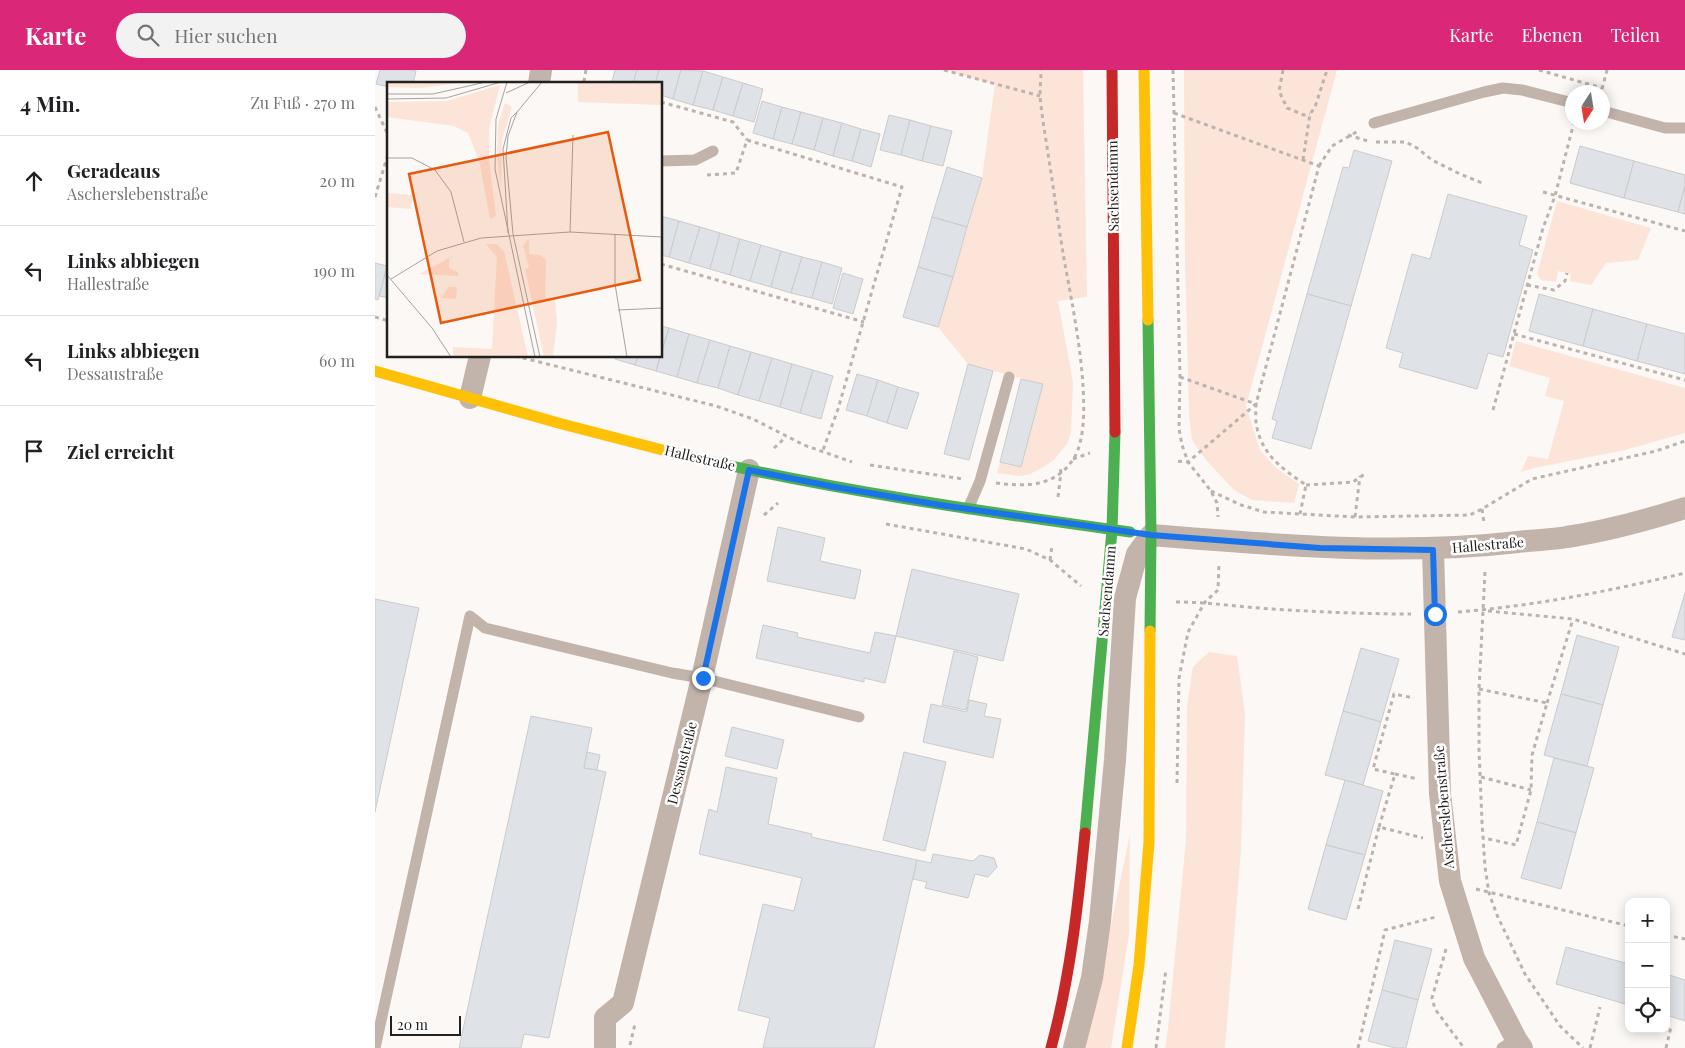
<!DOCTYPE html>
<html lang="de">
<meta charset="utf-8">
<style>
:root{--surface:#fff;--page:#f2f2f2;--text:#202124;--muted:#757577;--line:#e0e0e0;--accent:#db2777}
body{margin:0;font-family:"Playfair Display",serif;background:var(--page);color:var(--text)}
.controls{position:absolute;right:15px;bottom:15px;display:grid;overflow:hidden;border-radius:10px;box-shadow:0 2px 12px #0003}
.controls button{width:45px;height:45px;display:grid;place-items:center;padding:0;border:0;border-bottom:1px solid var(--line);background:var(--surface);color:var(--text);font:25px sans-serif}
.compass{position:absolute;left:1190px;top:15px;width:45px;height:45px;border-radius:50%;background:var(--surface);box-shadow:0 2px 12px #0003;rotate:192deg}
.scale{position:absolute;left:15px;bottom:12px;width:71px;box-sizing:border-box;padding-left:5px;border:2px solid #23201e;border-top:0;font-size:14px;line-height:18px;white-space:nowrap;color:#23201e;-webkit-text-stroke:4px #fff;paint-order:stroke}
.stop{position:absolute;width:15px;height:15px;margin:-11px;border:4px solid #1a73e8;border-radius:50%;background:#fff}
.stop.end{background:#1a73e8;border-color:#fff;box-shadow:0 1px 5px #0008}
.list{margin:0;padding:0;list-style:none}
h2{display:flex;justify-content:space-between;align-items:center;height:65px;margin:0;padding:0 20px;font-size:21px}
h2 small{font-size:16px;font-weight:400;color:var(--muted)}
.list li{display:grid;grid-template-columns:32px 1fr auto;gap:15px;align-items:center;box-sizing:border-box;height:90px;padding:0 20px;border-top:1px solid var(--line)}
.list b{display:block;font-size:19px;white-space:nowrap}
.list p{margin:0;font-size:16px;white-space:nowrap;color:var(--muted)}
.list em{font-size:16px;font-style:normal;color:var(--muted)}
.icon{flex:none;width:28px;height:28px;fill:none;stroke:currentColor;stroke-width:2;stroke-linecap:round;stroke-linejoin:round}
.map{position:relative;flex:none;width:1310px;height:978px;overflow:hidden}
header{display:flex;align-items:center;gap:30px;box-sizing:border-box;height:70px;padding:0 25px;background:var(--accent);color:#fff}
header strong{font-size:24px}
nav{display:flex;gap:28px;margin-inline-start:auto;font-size:18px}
.search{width:350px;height:45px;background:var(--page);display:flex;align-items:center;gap:12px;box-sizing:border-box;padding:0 18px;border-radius:28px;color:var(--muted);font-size:19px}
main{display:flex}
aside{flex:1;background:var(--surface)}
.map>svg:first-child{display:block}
</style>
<header>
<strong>Karte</strong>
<div class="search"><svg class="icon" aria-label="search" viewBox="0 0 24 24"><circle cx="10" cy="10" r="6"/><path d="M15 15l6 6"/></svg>Hier suchen</div>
<nav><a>Karte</a><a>Ebenen</a><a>Teilen</a></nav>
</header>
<main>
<aside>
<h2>4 Min.<small>Zu Fuß · 270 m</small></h2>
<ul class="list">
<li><svg class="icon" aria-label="ahead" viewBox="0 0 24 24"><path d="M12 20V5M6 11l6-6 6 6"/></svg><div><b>Geradeaus</b><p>Ascherslebenstraße</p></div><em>20 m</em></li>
<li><svg class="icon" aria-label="left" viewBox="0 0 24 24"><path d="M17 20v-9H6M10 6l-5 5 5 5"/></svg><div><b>Links abbiegen</b><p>Hallestraße</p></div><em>190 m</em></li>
<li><svg class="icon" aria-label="left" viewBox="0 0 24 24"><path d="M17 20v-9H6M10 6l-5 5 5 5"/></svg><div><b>Links abbiegen</b><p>Dessaustraße</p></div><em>60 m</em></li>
<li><svg class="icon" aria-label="arrive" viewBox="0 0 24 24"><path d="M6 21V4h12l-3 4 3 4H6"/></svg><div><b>Ziel erreicht</b></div></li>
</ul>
</aside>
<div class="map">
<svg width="1310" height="978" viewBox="0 0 1310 978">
<rect width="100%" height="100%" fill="#fbf8f6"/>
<g fill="#fce4d8">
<path d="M569,0H708L712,227L683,231L698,312L696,362L692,374L679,390L665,399L655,404L646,406L622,403L625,392L646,397L667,314L593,294L563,257L607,108L620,14Z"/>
<path d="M809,0H962L871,336L885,380L901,398L924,414L919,433L877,430L859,420L831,390L817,370L814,345L810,186Z"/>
<path d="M1182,131L1276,158L1263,190L1231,193L1216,215L1195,211L1196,204L1183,201L1181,212L1166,210L1162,204Z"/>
<path d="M1141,271L1310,318V363L1250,380L1159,398L1146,402L1153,386L1173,389L1189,331L1170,326L1175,308L1134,296Z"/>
<path d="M834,582L862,586L870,644L866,780L850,978H790L793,959L811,770L812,636L818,597Z"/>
<path d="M755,764L754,864L736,978H707L730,884Z"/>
</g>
<g fill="#dfe2e6" stroke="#cbcbcc">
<path d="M5,0H35L41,1L38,14H14V17L1,14Z"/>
<path d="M240,0H262L258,14H245L237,11Z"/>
<path d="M262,0H284L280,14H258Z"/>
<path d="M284,0H306L298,29L286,25V14H280Z"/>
<path d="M306,0L328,1L318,35L298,29Z"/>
<path d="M328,1L348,7L338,40L318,35Z"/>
<path d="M348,7L368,13L358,46L338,40Z"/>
<path d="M368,13L388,19L379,52L358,46Z"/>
<path d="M387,31L407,37L398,69L378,63Z"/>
<path d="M407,37L426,42L417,74L398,69Z"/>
<path d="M426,42L448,48L439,80L417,74Z"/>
<path d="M514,45L535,50L526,85L505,80Z"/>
<path d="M448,48L467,53L458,86L439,80Z"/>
<path d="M535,50L556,56L547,91L526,85Z"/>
<path d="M467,53L486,59L477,91L458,86Z"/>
<path d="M556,56L577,61L568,96L547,91Z"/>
<path d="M486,59L505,64L496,97L477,91Z"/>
<path d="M1205,76L1259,91L1249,128L1195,113Z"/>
<path d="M979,80L1017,91L976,236L932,224L968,97L974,98Z"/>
<path d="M1259,91L1310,105V116L1303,142L1249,128Z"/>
<path d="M572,97L607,108L592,157L557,147Z"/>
<path d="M1310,116V144L1303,142Z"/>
<path d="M1073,124L1152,146L1144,175L1158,180L1128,287L1113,283L1102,319L1024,297L1028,283L1011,278L1037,184L1055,189Z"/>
<path d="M286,146L304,151L294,187L286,185Z"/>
<path d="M557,147L592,157L578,207L543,197Z"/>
<path d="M304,151L325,157L314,193L294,187Z"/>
<path d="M325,157L345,163L335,199L314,193Z"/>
<path d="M345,163L365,169L355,205L335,199Z"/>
<path d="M365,169L386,175L375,211L355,205Z"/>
<path d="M386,175L406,181L396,217L375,211Z"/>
<path d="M406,181L427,187L416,223L396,217Z"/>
<path d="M427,187L447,192L437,228L416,223Z"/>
<path d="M13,192H14V228L4,226Z"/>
<path d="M447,192L467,198L457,234L437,228Z"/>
<path d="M0,193L12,196L3,230L0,229Z"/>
<path d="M543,197L578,207L563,257L528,247Z"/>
<path d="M468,203L488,209L478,244L458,238Z"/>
<path d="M932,224L976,236L936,379L897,368L902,351L897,349Z"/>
<path d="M1164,224L1218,239L1208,276L1154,261Z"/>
<path d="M1218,239L1272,254L1262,291L1208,276Z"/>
<path d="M1272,254L1310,264V304L1262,291Z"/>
<path d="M286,256L294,258L286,283Z"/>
<path d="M294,258L314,264L302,307L281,301Z"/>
<path d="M314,264L335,270L322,313L302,307Z"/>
<path d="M335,270L355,276L343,318L322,313Z"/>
<path d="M355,276L376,282L363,325L343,318Z"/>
<path d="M376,282L397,288L384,331L363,325Z"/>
<path d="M240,286H263L260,295L240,289Z"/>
<path d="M263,286H285L281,301L260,295Z"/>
<path d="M397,288L417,294L405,337L384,331Z"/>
<path d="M417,294L438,300L425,343L405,337Z"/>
<path d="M593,294L618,301L594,390L569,384Z"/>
<path d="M438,300L458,306L446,349L425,343Z"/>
<path d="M482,304L503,310L492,346L471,340Z"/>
<path d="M646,309L668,314L646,397L625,392Z"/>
<path d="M503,310L523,317L512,353L492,346Z"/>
<path d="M523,317L544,323L532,359L512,353Z"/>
<path d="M403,457L450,468L445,491L486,500L480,529L392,511Z"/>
<path d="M537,499L644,524L628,591L521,566Z"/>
<path d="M1310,523V570L1297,567Z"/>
<path d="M0,529L44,538L0,742Z"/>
<path d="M388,555L423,563L422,567L495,583L500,562L521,566L510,613L489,608V612L381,588Z"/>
<path d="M1202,565L1244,577L1228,635L1186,624Z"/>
<path d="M986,578L1024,589L1006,652L968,641Z"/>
<path d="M579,581L603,587L591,640L567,635Z"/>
<path d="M1186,624L1228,635L1212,696L1169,685Z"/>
<path d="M594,630L612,634L609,646L626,649L618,688L548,672L556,634L592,642Z"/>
<path d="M968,641L1006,652L988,715L950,705Z"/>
<path d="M156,646L217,658L209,697L231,702L174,968L149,964L146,978H84Z"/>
<path d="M357,657L409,670L402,699L350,686Z"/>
<path d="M212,682L225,685L222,700L209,698Z"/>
<path d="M529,682L571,692L550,781L508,770Z"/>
<path d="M1179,688L1219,698L1201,763L1162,752Z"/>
<path d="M351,697L402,708L393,754L437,764L436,767L542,790L499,978H388L395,948L363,940L388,834L419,841L427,808L324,784L334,739L342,742Z"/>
<path d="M970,710L1008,721L990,785L951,775Z"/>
<path d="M1162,752L1201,763L1186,819L1146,808Z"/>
<path d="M951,775L990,785L971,850L933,839Z"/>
<path d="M558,784L598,791L605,785L619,788L622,797L613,807L600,804L593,828L550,818L552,812L538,809L542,790L556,793Z"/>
<path d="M1020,870L1057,879L1043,930L1007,920Z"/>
<path d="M1191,877L1254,894V935L1181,914Z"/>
<path d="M1291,904L1310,910V951L1291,945Z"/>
<path d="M1007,920L1043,930L1031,978H1020L993,971Z"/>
</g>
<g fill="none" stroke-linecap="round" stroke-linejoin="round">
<g stroke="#bcb2ae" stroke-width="3" stroke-dasharray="4 4" stroke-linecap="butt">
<path d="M211,0L209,11L218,14"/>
<path d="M569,0L665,26"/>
<path d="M798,0L805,307L804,359L807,375L813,392L836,421L842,433L843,447"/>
<path d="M908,0L904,21L912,38L929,45L935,44"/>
<path d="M1164,0L1227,18"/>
<path d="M1227,19L1232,0"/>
<path d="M286,32L358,52L372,70"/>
<path d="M0,37L14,67"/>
<path d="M799,43L944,96L881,334L813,392L799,391"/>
<path d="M973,65L993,71"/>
<path d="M1001,72H1031L1042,78L1057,90L1085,104L1110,114"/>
<path d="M928,90L935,44L940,37L952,0"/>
<path d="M944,96L957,76L983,61"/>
<path d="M332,105L361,103L372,70L527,117L463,339L447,383"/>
<path d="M1168,122L1310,161"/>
<path d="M0,127L14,81"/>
<path d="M286,194L489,252"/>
<path d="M1152,215L1179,220L1190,211L1192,203"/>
<path d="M0,247L14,251"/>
<path d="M1139,264L1310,310"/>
<path d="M140,286L341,336L378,349L429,375L477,392"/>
<path d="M805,307L881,334C881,342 880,350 882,358C888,386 909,400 931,415L925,444"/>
<path d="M1118,340L1168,158L1180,126L1199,52"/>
<path d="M399,378L411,367"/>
<path d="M698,389L715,383"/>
<path d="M495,395L588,409"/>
<path d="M621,413C651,417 681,417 699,388C723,349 696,230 688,183C683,152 679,121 674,90C671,69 667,48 665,26C665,18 666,9 666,0"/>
<path d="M931,415L978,412L991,403"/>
<path d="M836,421L866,435L889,442L980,447L1095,445L1107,439L1157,409L1281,381L1310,371"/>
<path d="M683,427L686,402L684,396"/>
<path d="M1107,439L1109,453"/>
<path d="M389,445L403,433"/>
<path d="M980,447L985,406"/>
<path d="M511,454L651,479L675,490L706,516"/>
<path d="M675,490L677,476"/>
<path d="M1110,502L1104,619V680L1107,752L1110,797L1114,823L1122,845L1150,904L1185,956L1208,978"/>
<path d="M801,532C833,532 865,537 897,539C944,542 990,544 1036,544"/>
<path d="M1113,541L1198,549L1310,584"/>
<path d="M1083,542C1159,536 1235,521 1310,503"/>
<path d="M1104,619L1172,633L1157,685L1156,720L1141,775L1109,768"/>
<path d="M1172,633L1198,549"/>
<path d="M1020,704L1043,709"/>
<path d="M1106,707L1156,720"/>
<path d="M802,713L804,608L813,562L830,532L843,520L844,494"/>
<path d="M1004,757L1020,704L998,699L1019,624L1039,628"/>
<path d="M1101,819L1254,856"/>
<path d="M983,839L1004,757L1048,768"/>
<path d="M1291,865L1310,869"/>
<path d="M1071,879L1057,928L1060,939L1089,978"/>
<path d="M255,975L260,954"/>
<path d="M781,978L791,899"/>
<path d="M983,978L1010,860L1061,847"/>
<path d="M1215,978L1225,937"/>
<path d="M1291,978L1296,957"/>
</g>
<g stroke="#c2b3ab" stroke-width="11">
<path d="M1228,41L1290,58H1310"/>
<path d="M999,53L1109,22L1128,18L1147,20L1198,33"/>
<path d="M286,91L320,90L338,81"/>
<path d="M593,439L605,411L634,307"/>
<path d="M0,978L95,546L110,558L297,603L327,608L484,647"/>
<path d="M1127,978L1141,969"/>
</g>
<g stroke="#c2b3ab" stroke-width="22">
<path d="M164,14L166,0"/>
<path d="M95,328L105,286"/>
<path d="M1058,479L1065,724L1075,811L1099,888L1141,969L1147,978"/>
<path d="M230,978V948L248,933L327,608L374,400"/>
<path d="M699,978L717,908L725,851L740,690L750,528L762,484L776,465C898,475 1021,486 1143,472C1159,470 1176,470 1192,467C1232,461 1272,450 1310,438"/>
</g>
<g stroke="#4caf50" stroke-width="11">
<path d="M773,250L776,465L775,561"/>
<path d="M303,384C452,419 603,441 755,462"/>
<path d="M710,763L737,460L740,362"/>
</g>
<g stroke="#ffc107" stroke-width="11">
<path d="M769,0L773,250"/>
<path d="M0,301L187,354L303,384"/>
<path d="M752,978L764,895L774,772L775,561"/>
</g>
<g stroke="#c62828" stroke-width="11">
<path d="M737,0L740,362"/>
<path d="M676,978C695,908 703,836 710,763"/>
</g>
</g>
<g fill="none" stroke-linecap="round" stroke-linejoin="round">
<path stroke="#1a73e8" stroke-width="6" d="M328,608L374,400L460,417L565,435L776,465L945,478L1058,480L1060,544"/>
</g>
<g text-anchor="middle" stroke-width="5" stroke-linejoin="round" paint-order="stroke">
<g font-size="14" fill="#23201e" stroke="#fff">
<text transform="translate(738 116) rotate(-91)" y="5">Sachsendamm</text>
<text transform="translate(325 388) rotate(13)" y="5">Hallestraße</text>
<text transform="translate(1113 475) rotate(-5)" y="5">Hallestraße</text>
<text transform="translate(732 521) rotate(-85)" y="5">Sachsendamm</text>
<text transform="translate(307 693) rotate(-76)" y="5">Dessaustraße</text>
<text transform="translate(1069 737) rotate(-95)" y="5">Ascherslebenstraße</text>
</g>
</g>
<g transform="translate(12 12)">
<rect width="275" height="275" fill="#fbf8f6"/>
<path d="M0,0H78L34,6L0,5ZM191,0H275V23L191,20ZM113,3L102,47V78L109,134L103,137L92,78L81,51L67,44L0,35V20L60,19ZM118,21L125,25L115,58L114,107L110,74L111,42ZM0,111L25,113L24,127L0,125ZM146,157L142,159V172L153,173L159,178L158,216L168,217L170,241L166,275H157L138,187L142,185L136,164L140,158ZM99,162H109L117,169L141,275H68L66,271V265L105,267L110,175ZM66,174L62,177V186L71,190V194L32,192ZM61,205H70L69,217L54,216Z" fill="#fce4d8"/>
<path fill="none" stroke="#a5a2a0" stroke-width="1" d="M120,0L109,37L108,87L148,275M119,11L143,0M0,12H46L99,0M0,17L59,16L114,0M0,76H25L48,88L64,110L77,160M183,150L186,53M121,151L116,67L124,36L130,30M228,152V202L240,275M0,193L45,246L64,275M4,197L50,169L94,156L183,150L275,155M231,228L275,226M153,275L126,152L119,75L121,54L130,30L155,0"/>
<path fill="#e8590c" fill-opacity="0.15" stroke="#e8590c" stroke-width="2.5" d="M221,50L253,198L54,241L22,92Z"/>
<rect width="275" height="275" fill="none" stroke="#23201e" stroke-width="2.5"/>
</g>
</svg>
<div class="controls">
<button>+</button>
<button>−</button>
<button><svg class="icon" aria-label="locate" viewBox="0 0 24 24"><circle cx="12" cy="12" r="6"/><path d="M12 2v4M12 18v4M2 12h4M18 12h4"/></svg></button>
</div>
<svg class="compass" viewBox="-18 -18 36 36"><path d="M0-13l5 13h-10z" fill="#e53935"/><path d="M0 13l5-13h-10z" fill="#757577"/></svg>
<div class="scale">20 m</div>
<div class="stop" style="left:1060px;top:544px"></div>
<div class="stop end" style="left:328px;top:608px"></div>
</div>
</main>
